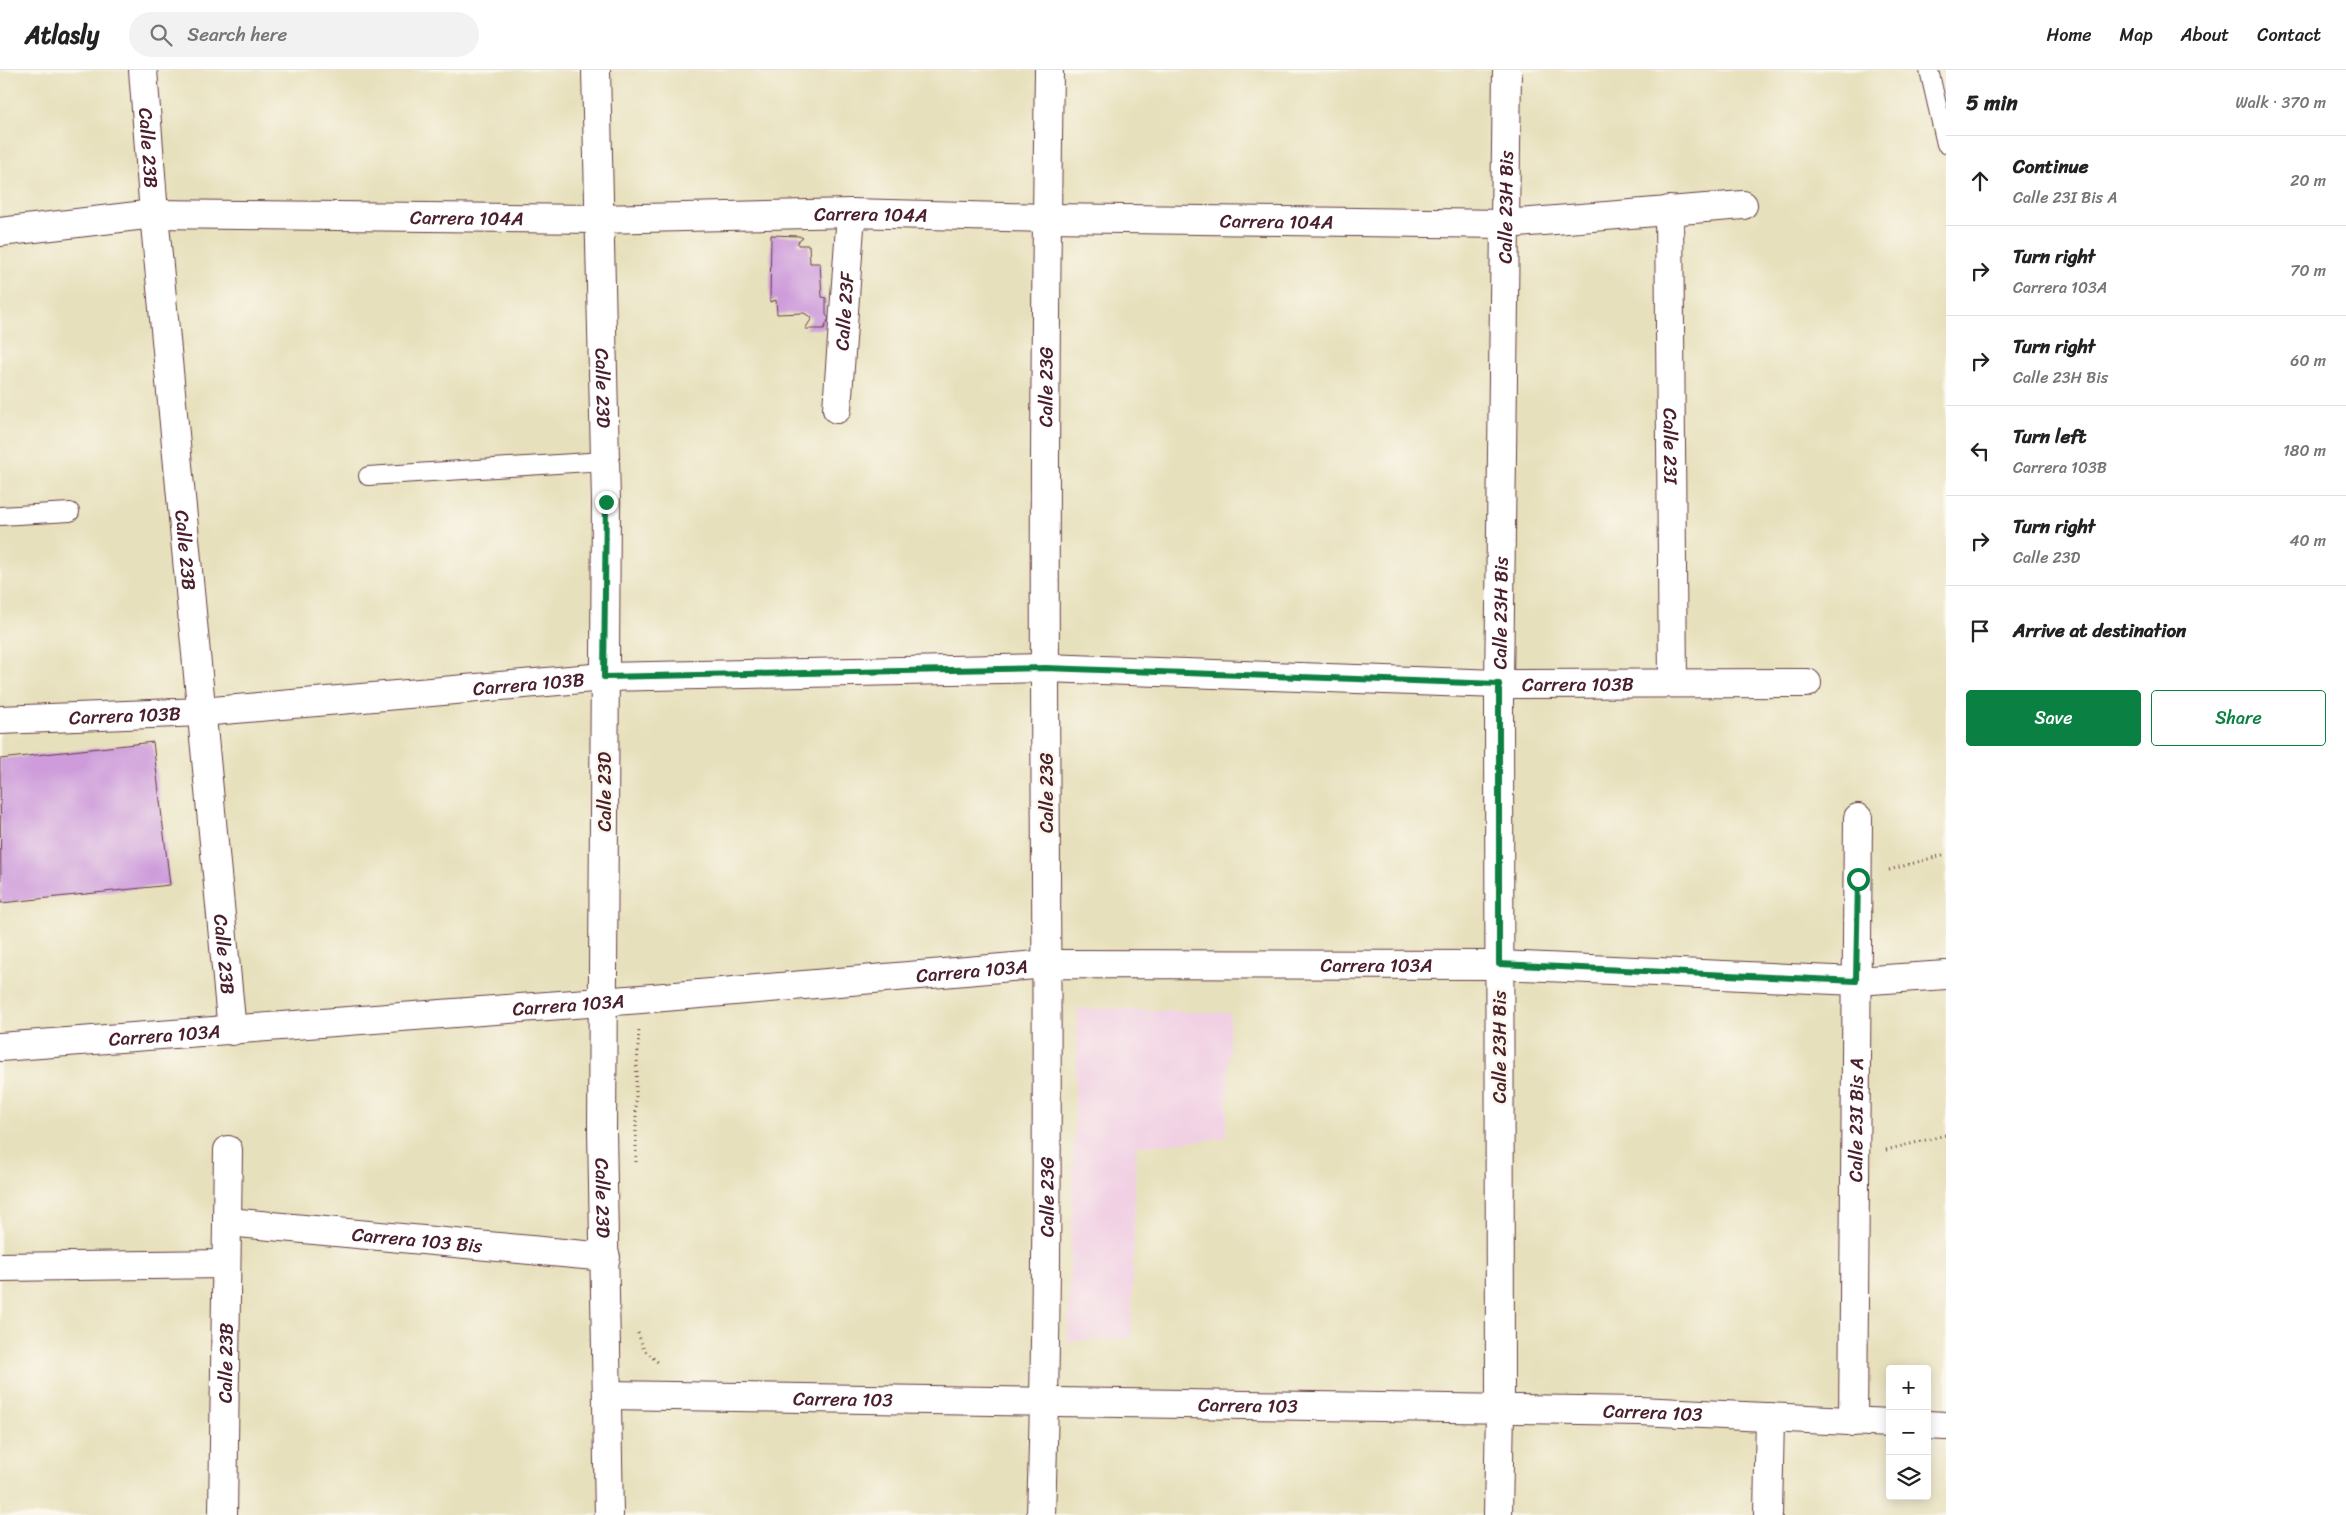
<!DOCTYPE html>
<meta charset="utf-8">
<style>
:root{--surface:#fff;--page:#f2f2f2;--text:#222;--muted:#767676;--line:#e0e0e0;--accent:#0b8043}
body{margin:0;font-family:Sriracha,sans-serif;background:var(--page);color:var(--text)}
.controls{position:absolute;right:15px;bottom:15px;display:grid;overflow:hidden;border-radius:5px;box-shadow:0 2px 12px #0003}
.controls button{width:45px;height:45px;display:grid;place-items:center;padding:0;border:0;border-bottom:1px solid var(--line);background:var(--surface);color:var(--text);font:25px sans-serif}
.stop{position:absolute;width:15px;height:15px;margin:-11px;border:4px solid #0b8043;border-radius:50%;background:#fff}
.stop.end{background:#0b8043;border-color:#fff;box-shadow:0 1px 5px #0008}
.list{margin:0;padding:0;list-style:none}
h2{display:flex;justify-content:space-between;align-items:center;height:65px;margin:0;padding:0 20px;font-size:21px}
h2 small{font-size:16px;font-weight:400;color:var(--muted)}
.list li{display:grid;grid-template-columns:32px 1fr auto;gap:15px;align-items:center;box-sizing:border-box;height:90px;padding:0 20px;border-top:1px solid var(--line)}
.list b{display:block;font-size:19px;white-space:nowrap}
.list p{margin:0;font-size:16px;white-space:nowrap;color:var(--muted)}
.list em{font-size:16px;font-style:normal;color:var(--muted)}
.actions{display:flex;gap:10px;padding:15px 20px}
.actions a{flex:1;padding:11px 0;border:1px solid var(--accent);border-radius:5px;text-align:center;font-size:18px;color:var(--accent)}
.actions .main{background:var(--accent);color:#fff}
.icon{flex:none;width:28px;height:28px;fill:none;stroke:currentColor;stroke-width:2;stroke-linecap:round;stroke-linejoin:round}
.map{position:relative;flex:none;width:1946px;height:1445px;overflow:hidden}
header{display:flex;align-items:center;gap:30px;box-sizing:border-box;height:70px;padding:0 25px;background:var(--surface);border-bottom:1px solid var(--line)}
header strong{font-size:24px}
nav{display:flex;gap:28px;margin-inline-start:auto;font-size:18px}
.search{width:350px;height:45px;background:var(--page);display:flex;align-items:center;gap:12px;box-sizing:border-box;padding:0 18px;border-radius:28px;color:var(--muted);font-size:19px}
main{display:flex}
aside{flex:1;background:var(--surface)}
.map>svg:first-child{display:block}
</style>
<header>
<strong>Atlasly</strong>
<div class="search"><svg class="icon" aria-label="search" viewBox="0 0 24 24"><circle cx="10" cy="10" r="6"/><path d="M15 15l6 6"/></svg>Search here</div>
<nav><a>Home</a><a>Map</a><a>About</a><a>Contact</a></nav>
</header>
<main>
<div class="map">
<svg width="1946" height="1445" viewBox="0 0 1946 1445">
<rect width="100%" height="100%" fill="#fbf7ec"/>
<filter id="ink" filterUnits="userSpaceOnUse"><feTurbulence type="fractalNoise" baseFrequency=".02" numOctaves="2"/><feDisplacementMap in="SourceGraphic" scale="10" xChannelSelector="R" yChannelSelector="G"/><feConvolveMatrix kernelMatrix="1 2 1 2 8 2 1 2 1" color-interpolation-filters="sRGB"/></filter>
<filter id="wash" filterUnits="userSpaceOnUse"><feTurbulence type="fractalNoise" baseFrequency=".0096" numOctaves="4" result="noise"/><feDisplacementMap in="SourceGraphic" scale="20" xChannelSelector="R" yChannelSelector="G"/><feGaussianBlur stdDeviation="1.12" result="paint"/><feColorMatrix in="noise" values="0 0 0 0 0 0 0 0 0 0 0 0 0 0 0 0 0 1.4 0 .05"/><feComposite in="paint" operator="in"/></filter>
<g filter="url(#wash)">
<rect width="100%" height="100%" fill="#e7e0bc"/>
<path fill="#f1d0e4" d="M1078,938L1230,943L1226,1068L1136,1076L1131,1268L1068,1271Z"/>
<g id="blocks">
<g fill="#ce9cdb">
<path d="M771,165L799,166L803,168L798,172V175H809L810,193H820L822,227L826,228V245L829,248L824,259H805L812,248L804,243L777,244L776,230L770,232Z"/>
<path d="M153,672L170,815L1,833L0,689Z"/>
</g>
</g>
</g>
<g filter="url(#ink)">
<use href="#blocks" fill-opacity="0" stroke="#623c41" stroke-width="1"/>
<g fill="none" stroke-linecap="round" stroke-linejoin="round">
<defs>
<g id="service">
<path d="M1929,0L1946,74"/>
<path d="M368,406L605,391"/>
<path d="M0,446L70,442"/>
</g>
<g id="minor">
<path id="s1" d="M143,0L154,144L232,961"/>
<path id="s2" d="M1669,140L1673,613"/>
<path id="s3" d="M0,162L154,144L599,149L851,143L1047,148L1505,154L1743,135"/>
<path id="s4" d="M837,339L851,143"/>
<path id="s5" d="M0,650L201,642L604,607L1045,598L1499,614L1807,613"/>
<path id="s6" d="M0,977L641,929L1047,894L1499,895L1856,911L1946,905"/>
<path id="s7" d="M228,1152L606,1187"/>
<path d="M0,1197L225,1194"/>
<path id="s8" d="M1853,1352L1858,748"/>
<path id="s9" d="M223,1445L228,1080"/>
<path id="s10" d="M1498,1445L1500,1339L1499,614L1507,0"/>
<path d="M1768,1445L1770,1347"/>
</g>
<g id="tertiary">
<path id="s11" d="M596,0L606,432L602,1060L609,1445"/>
<path id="s12" d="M607,1325L1640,1341L1890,1353"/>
<path d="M1927,1355L1946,1356"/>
<path id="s13" d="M1041,1445C1050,1164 1046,883 1045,603C1044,402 1046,201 1049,0"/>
</g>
</defs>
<use href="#service" stroke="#623c41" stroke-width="20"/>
<use href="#minor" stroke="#623c41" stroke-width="30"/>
<use href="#tertiary" stroke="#623c41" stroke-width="30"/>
<g stroke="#623c41" stroke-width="3" stroke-dasharray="1 4" stroke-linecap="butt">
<path d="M1889,800L1946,784"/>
<path d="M1886,1080L1946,1065"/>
<path d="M636,1092V1014L639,959"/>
<path d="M638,1263L644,1280L660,1294"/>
</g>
<use href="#service" stroke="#fff" stroke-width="18"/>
<use href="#minor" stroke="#fff" stroke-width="28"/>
<use href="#tertiary" stroke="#fff" stroke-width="28"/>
</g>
</g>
<g fill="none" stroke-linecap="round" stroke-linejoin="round" filter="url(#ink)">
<path stroke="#0b8043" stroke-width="6" d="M606,432L604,607L1045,598L1499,614V894L1856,911L1858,809"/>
</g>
<g text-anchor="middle" stroke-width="5" stroke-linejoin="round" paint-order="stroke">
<g font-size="19" fill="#4a1f2b" stroke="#fbf7ec">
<text dy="7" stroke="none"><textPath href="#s1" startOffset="78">Calle 23B</textPath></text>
<text dy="7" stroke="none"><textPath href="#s10" startOffset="1308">Calle 23H Bis</textPath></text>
<text dy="7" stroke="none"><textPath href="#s3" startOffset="872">Carrera 104A</textPath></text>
<text dy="7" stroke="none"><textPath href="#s3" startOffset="468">Carrera 104A</textPath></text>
<text dy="7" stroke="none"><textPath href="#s3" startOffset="1278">Carrera 104A</textPath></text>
<text dy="7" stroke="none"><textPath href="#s4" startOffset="98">Calle 23F</textPath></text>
<text dy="7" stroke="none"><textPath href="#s11" startOffset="318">Calle 23D</textPath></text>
<text dy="7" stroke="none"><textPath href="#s13" startOffset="1128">Calle 23G</textPath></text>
<text dy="7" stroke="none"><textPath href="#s2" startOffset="236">Calle 23I</textPath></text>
<text dy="7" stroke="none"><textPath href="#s1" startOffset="482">Calle 23B</textPath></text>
<text dy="7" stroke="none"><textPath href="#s10" startOffset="902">Calle 23H Bis</textPath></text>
<text dy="7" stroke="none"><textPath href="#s5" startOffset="530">Carrera 103B</textPath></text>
<text dy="7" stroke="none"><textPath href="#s5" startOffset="1580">Carrera 103B</textPath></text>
<text dy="7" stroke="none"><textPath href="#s5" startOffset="125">Carrera 103B</textPath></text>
<text transform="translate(604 722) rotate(-90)" y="7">Calle 23D</text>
<text transform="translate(1046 723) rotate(-90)" y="7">Calle 23G</text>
<text dy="7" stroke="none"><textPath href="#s1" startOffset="888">Calle 23B</textPath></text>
<text dy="7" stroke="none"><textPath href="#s6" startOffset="1380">Carrera 103A</textPath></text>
<text dy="7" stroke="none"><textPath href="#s6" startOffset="975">Carrera 103A</textPath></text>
<text dy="7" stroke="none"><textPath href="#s6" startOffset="570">Carrera 103A</textPath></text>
<text dy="7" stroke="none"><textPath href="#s6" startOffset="165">Carrera 103A</textPath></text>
<text transform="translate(1499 977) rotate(-90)" y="7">Calle 23H Bis</text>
<text dy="7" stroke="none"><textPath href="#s8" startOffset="302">Calle 23I Bis A</textPath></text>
<text dy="7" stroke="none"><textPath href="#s11" startOffset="1128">Calle 23D</textPath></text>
<text dy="7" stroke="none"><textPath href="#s13" startOffset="318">Calle 23G</textPath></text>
<text dy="7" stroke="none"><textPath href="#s7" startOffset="190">Carrera 103 Bis</textPath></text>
<text dy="7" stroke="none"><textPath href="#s9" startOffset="152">Calle 23B</textPath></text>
<text dy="7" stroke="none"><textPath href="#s12" startOffset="236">Carrera 103</textPath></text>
<text dy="7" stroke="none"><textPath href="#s12" startOffset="641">Carrera 103</textPath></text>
<text dy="7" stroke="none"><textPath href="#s12" startOffset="1046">Carrera 103</textPath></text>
</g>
</g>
</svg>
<div class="controls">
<button>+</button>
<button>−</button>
<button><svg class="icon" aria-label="layers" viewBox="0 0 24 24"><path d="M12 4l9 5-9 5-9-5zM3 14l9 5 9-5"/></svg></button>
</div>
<div class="stop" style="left:1858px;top:809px"></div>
<div class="stop end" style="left:606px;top:432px"></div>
</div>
<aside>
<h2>5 min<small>Walk · 370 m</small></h2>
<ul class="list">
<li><svg class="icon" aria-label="ahead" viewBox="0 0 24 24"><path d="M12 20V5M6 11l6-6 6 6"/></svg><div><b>Continue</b><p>Calle 23I Bis A</p></div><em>20 m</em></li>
<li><svg class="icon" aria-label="right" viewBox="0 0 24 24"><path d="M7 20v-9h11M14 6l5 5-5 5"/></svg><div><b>Turn right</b><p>Carrera 103A</p></div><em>70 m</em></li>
<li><svg class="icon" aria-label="right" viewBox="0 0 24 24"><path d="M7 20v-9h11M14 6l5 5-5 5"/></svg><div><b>Turn right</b><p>Calle 23H Bis</p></div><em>60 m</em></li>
<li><svg class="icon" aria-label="left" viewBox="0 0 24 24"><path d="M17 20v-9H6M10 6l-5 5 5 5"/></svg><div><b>Turn left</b><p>Carrera 103B</p></div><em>180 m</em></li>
<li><svg class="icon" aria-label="right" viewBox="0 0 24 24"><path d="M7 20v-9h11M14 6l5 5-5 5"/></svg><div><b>Turn right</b><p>Calle 23D</p></div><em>40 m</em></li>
<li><svg class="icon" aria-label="arrive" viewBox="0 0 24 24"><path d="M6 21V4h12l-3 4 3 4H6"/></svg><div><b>Arrive at destination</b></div></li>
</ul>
<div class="actions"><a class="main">Save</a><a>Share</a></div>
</aside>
</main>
